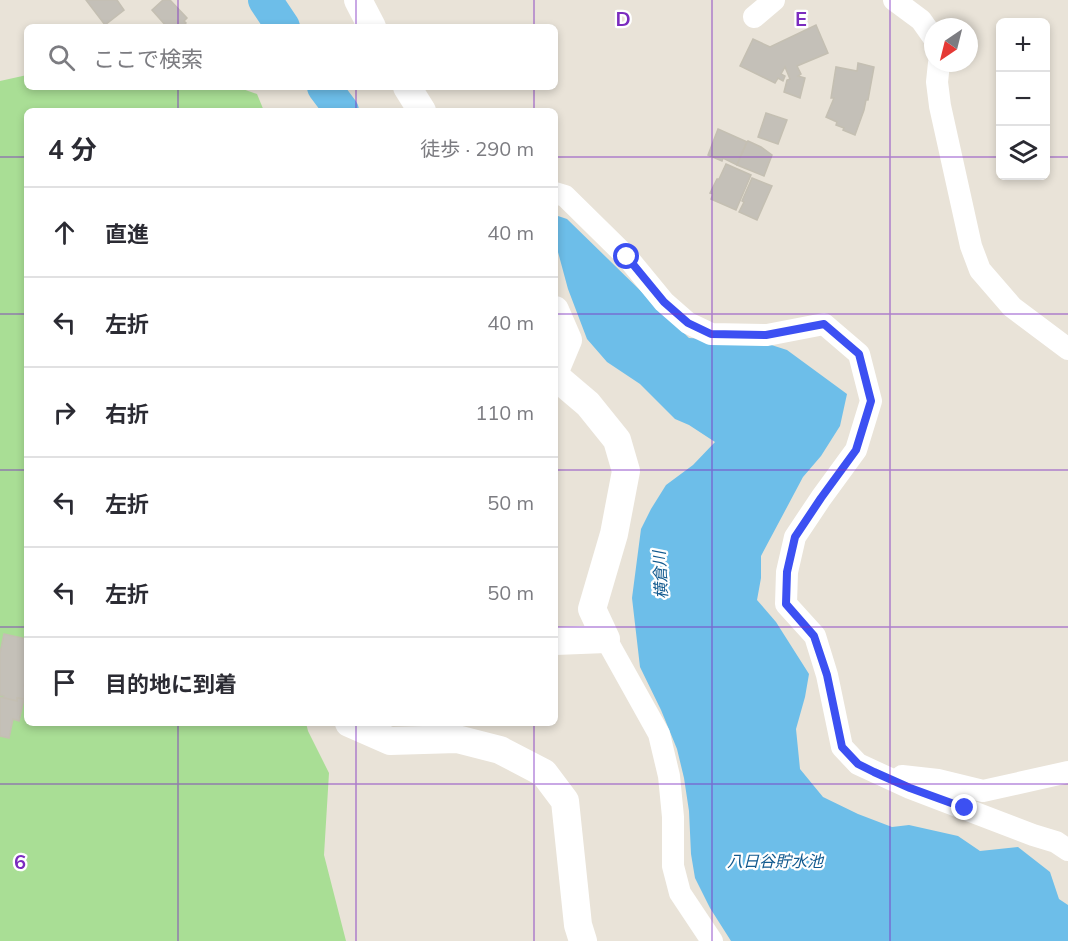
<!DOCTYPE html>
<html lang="ja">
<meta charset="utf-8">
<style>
:root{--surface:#fff;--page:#f2f2f3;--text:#2b2b33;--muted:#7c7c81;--line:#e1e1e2}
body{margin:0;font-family:Mulish,"Noto Sans JP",sans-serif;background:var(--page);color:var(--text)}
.controls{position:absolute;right:18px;top:18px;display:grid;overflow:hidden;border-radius:9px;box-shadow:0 3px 9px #0003}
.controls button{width:54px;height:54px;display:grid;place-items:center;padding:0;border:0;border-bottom:2px solid var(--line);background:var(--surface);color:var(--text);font:30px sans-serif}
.compass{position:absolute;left:924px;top:18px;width:54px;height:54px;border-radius:50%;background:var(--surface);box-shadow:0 3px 9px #0003;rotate:215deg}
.stop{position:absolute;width:18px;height:18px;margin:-14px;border:4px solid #3c50f2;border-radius:50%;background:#fff}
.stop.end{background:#3c50f2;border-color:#fff;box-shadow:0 2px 6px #0008}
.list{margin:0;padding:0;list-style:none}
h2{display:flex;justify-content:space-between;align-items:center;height:78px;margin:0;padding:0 24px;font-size:26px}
h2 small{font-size:20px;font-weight:400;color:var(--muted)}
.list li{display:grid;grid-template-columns:39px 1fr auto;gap:18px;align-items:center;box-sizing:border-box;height:90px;padding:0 24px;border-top:2px solid var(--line)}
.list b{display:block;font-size:22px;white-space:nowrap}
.list em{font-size:20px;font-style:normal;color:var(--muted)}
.icon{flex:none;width:33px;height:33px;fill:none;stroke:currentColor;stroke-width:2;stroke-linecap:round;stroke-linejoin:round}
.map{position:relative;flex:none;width:1068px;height:941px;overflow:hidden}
.search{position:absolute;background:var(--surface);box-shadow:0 3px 9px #0003;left:24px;top:24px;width:534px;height:66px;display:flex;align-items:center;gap:15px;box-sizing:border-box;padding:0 21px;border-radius:9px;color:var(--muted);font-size:22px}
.panel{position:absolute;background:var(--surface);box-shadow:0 3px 9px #0003;left:24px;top:108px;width:534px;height:618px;border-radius:9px}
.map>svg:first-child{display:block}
</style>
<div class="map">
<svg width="1068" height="941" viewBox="0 0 1068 941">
<rect width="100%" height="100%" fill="#e9e3d8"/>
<path fill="#a9de95" d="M27,75V87H237L257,94L264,111H27V723H306L308,731L329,773L324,855L346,941H0V81Z"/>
<path fill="#6dbee9" d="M555,215L567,219L689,338L762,342L787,350L847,394L840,426L821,456L803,477L761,556V578L757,600L776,622L809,674L805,697L796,729L800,769L823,797L858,814L892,827L909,825L958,836L980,851L1018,847L1050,872L1059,899L1068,905V941H731L710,908L695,878L691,854L689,811L684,778L677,749L661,710L640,667L632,598L641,529L651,509L666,485L693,465L715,442L689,425L675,419L640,384L607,362L587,339L568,289L555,241Z"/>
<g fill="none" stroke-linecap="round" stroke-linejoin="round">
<g stroke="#6dbee9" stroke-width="34">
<path d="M265,0L283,27"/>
<path d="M324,87L342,111"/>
</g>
</g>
<g fill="#c4c0b8" stroke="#c4bfb2" stroke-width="1.5">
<path d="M86,0H117L124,10L105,25Z"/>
<path d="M163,0H170L187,18L184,21L186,23L181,27H167L152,10Z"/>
<path d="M816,25L828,53L797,66L801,74L798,76L805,78L800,98L784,92L787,80L790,79L785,67L781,74L785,76L783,81L778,78L775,83L740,66L753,39L770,47Z"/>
<path d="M858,63L874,67L868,100H866L864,110L855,135L843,130L844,128L836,125L837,122L826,117L834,98H831L836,67L857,71Z"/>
<path d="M766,113L787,120L778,144L758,137Z"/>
<path d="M718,129L747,142L737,165L723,158L722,161L708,155Z"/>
<path d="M748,141L761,147L772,155L764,176L737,165L747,142Z"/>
<path d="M726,164L751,175L736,210L711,199L713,194L710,193L717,179H719Z"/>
<path d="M752,178L772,186L757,220L739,212L744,202L742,201Z"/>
<path d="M4,634L27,639V673L24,686L26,687L24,699L17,698V701L3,698L4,696L0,695V653Z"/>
<path d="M0,697L17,701V698L24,699L19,721L13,719L9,738L0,736Z"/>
</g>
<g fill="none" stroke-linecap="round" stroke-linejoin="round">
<g stroke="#fff" stroke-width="22">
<path d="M894,0L921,20L933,37"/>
<path d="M754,17L774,0"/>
<path d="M939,63L937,82L940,106L971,246L980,270L1012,307L1068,349"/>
<path d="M555,193L565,196L627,257L664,302L688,323L711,334L767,335L824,324L859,354L871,401L856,450L821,498L795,537L787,572L786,604L815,636L827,675L842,747L858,764L910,788L1033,835L1056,842L1068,850"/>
<path d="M606,639L659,734L669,776L673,817V866L680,893L712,941"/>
<path d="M902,776L938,780L983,791L1068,772"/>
</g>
<g stroke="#fff" stroke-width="28">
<path d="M358,0L372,27"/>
<path d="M407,87L422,111"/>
<path d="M555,310L568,340L555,371"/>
<path d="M555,376L588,404L617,440L626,471L614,534L592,609L606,639L555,641"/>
<path d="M349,723L390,741L457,739L500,750L544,773L565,801L578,925L583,941"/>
</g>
</g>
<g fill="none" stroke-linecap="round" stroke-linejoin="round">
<path stroke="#3c50f2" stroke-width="8" d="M627,257L664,302L688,323L711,334L766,335L824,324L859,354L871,401L856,450L821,498L795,537L787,572L786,604L814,636L827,675L842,747L858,764L874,772L910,788L965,808"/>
</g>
<path fill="none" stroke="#7b2cbf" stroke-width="1.5" stroke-opacity="0.55" d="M178,0V27M356,0V27M534,0V27M712,0V941M890,0V941M178,87V111M356,87V111M534,87V111M0,157H27M555,157H1000M1046,157H1068M0,314H27M555,314H1068M0,470H27M555,470H1068M0,627H27M555,627H1068M178,723V941M356,723V941M534,723V941M0,784H1068"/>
<g text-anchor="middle" stroke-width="4.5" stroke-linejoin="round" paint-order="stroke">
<g font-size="16" font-style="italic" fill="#125a8f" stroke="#fff">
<text transform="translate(660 575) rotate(-93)" y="6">横倉川</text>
<text x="775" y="867">八日谷貯水池</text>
</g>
</g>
<g font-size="20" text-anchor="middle" font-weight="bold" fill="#7b2cbf" stroke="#fff" stroke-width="4.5" stroke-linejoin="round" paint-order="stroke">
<text x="623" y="26">D</text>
<text x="801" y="26">E</text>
<text x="20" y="869">6</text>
</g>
</svg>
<div class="controls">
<button>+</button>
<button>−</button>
<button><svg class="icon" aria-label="layers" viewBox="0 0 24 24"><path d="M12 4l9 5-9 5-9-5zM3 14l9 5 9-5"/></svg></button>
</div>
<svg class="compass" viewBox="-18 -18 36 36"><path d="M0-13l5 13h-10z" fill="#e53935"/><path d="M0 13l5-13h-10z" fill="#7c7c81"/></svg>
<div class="stop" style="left:627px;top:257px"></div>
<div class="stop end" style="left:965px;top:808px"></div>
<div class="search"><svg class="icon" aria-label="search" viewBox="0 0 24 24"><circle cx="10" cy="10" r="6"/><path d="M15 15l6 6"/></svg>ここで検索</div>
<section class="panel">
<h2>4 分<small>徒歩 · 290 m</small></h2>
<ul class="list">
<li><svg class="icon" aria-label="ahead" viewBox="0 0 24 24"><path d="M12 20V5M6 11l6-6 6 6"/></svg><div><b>直進</b></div><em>40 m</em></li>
<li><svg class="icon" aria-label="left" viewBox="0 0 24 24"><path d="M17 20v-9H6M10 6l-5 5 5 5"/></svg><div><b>左折</b></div><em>40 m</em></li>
<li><svg class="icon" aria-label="right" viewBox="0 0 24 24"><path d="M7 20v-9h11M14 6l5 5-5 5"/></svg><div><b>右折</b></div><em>110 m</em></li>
<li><svg class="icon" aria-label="left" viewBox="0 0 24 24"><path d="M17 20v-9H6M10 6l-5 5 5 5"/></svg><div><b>左折</b></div><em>50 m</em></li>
<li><svg class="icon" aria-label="left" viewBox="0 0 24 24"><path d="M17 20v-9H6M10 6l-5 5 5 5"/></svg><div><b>左折</b></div><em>50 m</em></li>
<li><svg class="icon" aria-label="arrive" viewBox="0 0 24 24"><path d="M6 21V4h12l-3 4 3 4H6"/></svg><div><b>目的地に到着</b></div></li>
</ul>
</section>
</div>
